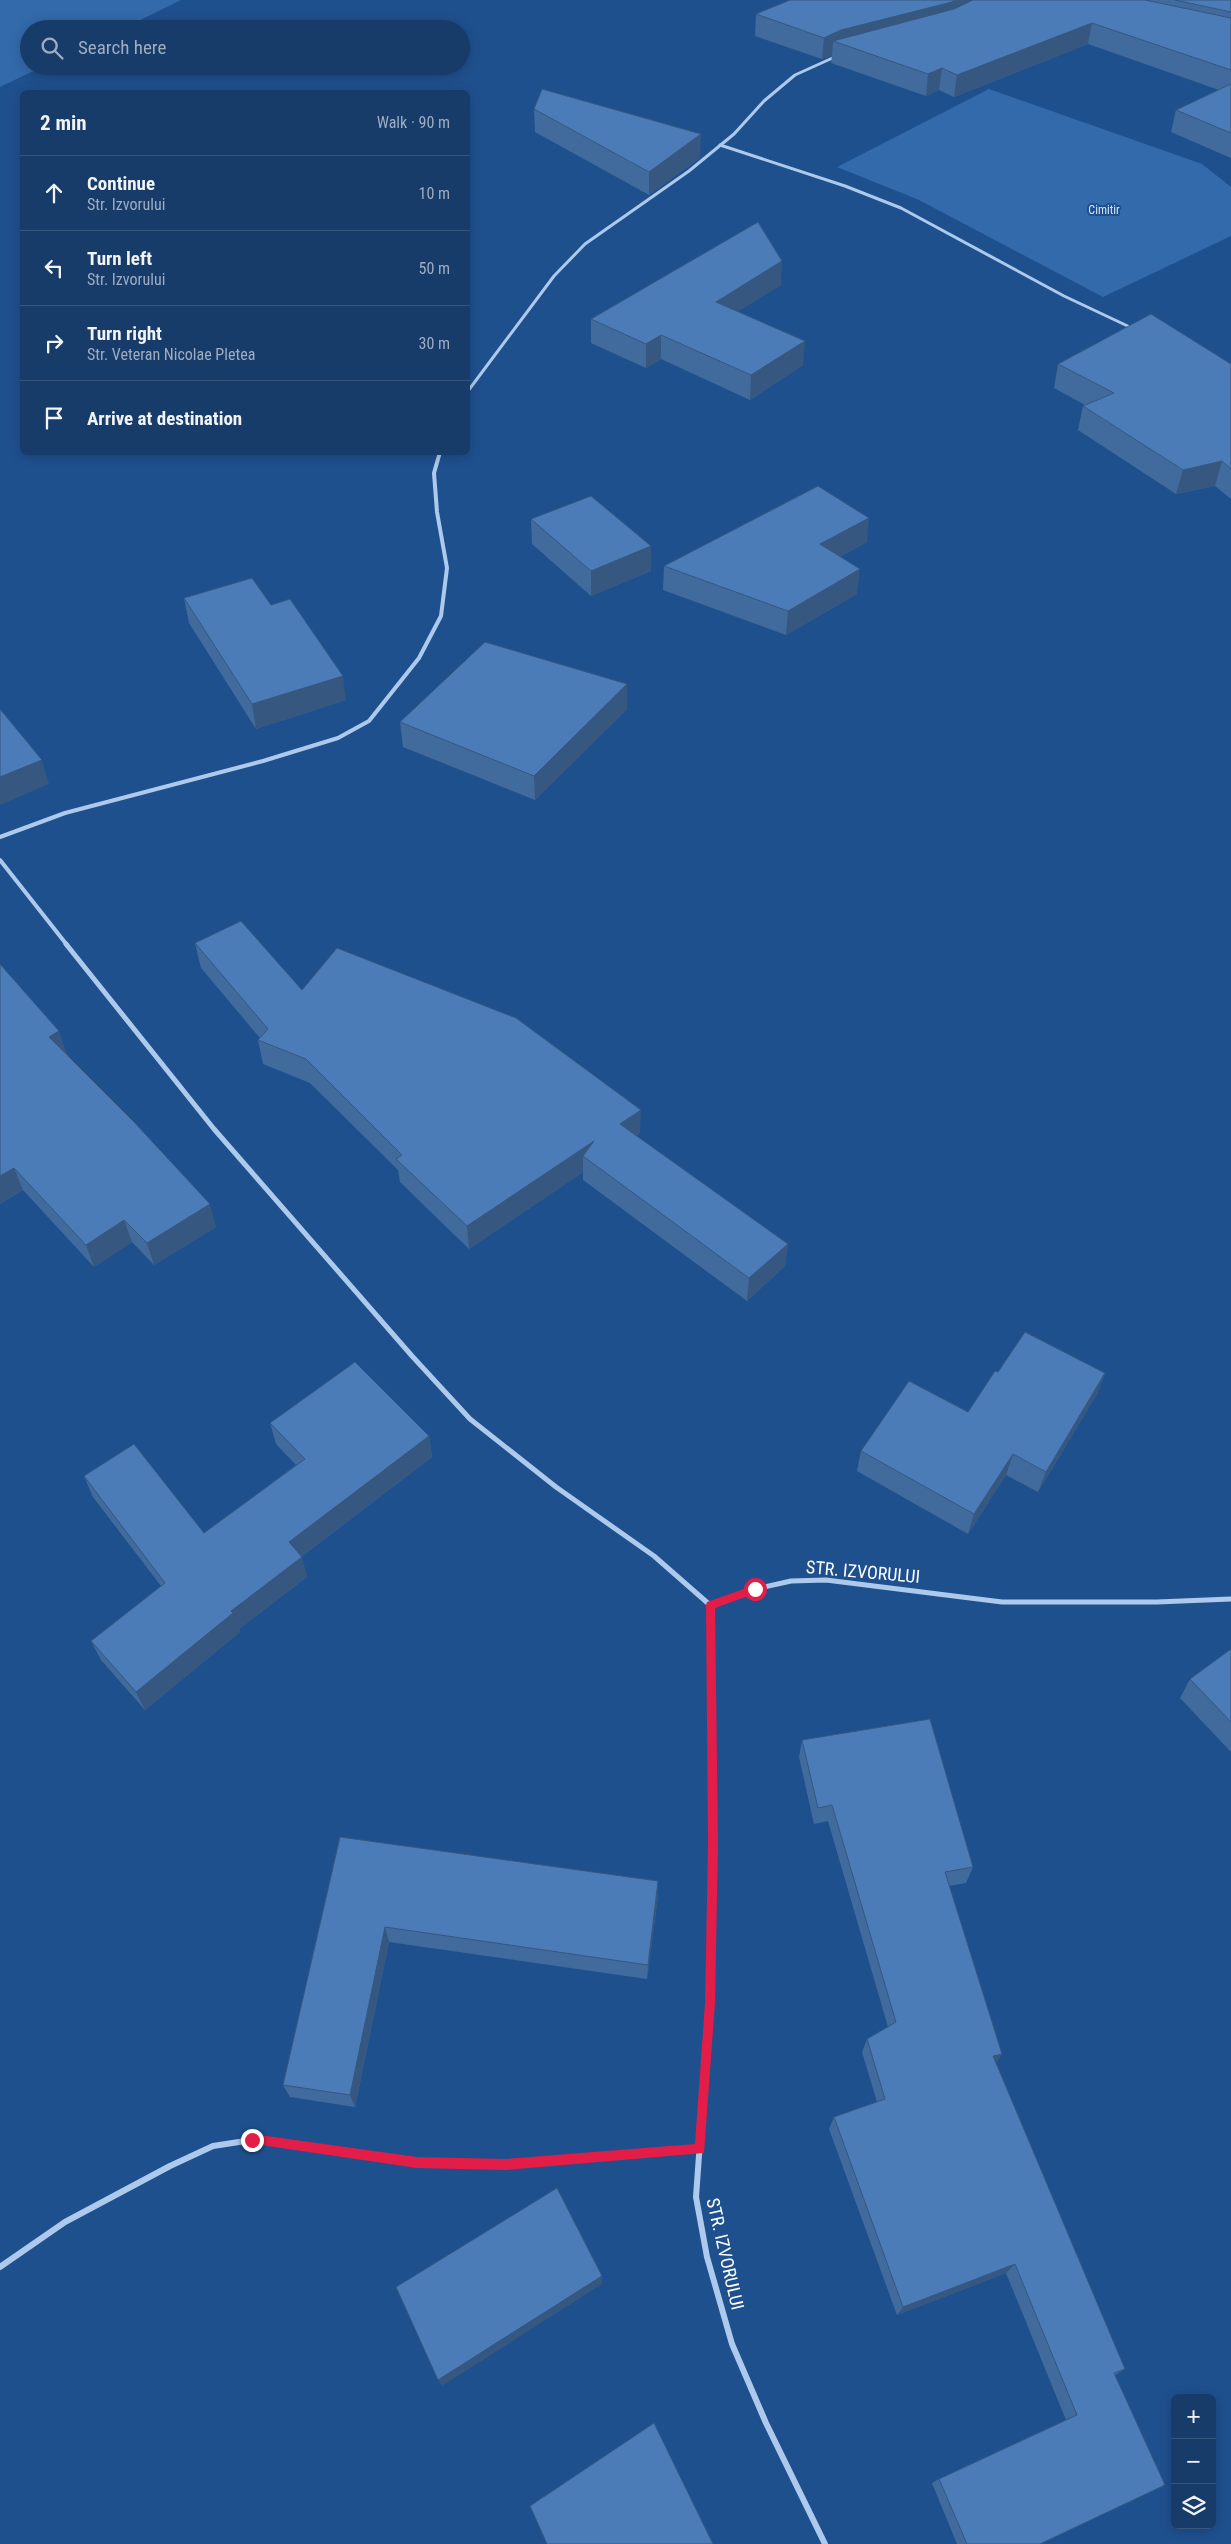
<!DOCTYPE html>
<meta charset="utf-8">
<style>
:root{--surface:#173c6a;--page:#244772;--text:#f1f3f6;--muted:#9eadc1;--line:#36567e}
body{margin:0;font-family:"Roboto Condensed",sans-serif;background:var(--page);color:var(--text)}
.controls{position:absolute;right:15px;bottom:15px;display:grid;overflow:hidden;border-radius:8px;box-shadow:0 2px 12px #0003}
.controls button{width:45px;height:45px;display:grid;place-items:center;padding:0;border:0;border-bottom:1px solid var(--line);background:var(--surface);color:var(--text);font:25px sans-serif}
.stop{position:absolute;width:15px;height:15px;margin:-11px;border:4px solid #e11d48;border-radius:50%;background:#fff}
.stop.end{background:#e11d48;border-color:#fff;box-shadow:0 1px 5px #0008}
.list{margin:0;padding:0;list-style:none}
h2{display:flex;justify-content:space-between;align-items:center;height:65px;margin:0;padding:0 20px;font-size:21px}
h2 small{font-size:16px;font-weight:400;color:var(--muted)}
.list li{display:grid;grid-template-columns:32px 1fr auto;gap:15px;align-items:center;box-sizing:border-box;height:75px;padding:0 20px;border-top:1px solid var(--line)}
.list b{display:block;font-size:19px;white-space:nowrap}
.list p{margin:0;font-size:16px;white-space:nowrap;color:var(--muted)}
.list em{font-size:16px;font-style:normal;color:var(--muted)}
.icon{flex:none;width:28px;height:28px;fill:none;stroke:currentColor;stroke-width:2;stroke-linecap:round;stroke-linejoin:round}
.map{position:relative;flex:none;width:1231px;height:2544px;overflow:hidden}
.search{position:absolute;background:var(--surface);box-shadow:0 2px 12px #0003;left:20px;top:20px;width:450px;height:55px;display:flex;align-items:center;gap:12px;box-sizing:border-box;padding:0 18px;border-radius:28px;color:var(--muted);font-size:19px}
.panel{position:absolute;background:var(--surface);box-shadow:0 2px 12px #0003;left:20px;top:90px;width:450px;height:365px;border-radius:8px}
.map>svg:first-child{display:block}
</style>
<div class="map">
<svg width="1231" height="2544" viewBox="0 0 1231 2544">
<rect width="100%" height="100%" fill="#1f508e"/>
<g fill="#336aab">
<path d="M0,0H181L122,29H29V66H44L0,87Z"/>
<path d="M989,89L1202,164L1231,187V236L1103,297L919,200L837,167Z"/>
</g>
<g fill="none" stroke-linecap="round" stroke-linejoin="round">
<g stroke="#adcaec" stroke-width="3">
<path d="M720,145L845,186L901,208L1064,296L1134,329"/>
<path d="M468,391L554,276L585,244L689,171L734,134L764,101L795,75L837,56"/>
</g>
<g stroke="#adcaec" stroke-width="4">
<path d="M0,837L65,813L263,761L338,738L369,721L419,658L441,616L447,568L437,512L434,473L440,452"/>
<path d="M0,860L67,945"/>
</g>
<g stroke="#adcaec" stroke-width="5">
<path d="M66,944L214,1129L412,1356L470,1419L556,1487L654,1556L710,1605"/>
<path d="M710,1640V1605L755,1589L791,1581L826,1580L1002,1602H1157L1231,1599"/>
</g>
<g stroke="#adcaec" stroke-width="6">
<path d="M710,1639L713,1844L710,2003L696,2197L707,2257L732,2344L766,2423L825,2544"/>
<path d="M0,2267L65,2222L170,2166L213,2146L252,2140L417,2162L506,2165L577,2157L700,2149"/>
</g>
</g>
<g fill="#416b9d">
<path d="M790,0H1231V158L1171,132L1176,110L1219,90L1088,44L954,97L939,90L926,96L831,63L832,55L822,59L755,36L756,14Z"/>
<path d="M534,109L700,158L649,195L535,132Z"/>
<path d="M781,285L738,311L803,365L750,400L661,359L646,368L591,343V319Z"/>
<path d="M1058,364H1231V499L1215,486L1176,494L1078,430L1083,406L1085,405L1054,388Z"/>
<path d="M531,519L651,571L591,596L532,544Z"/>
<path d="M867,542L840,557L857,594L786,635L663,590L664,566Z"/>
<path d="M184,598L346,700L256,729L189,623Z"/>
<path d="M627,709L535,800L403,747L400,722Z"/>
<path d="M195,943L302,990L640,1133L636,1136L788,1244L785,1266L747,1301L583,1180V1172L469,1249L400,1182L398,1170L310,1083L263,1064L258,1040L260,1038L201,968Z"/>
<path d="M0,964L67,1054L216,1227L154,1265L132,1242L94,1267L23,1190L0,1204Z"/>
<path d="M998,1372L1105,1373L1097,1394L1038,1492L1006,1475L968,1534L857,1471L861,1451L968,1412Z"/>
<path d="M270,1423L429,1436L432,1457L301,1557L307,1577L239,1629L240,1632L145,1710L101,1660L91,1641L161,1586L93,1497L84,1476L204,1533L296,1465L276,1444Z"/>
<path d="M1231,1649V1752L1180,1698L1190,1679Z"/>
<path d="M802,1740L973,1867L966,1883L949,1886L1002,2054L996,2063L1125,2369L1115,2375L1040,2544H957L932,2483L939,2479L1066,2420L1006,2273L897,2315L829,2129L834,2117L877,2102L862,2052L867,2039L888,2027L828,1821L814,1824L799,1757Z"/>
<path d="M340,1837L658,1896L647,1979L389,1942L355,2107L290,2097L283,2085Z"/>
</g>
<g fill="#355780">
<path d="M957,0H1001L833,41L832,55L822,59L824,38L841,30Z"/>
<path d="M1092,23L1088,44L954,97L957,75Z"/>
<path d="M942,68L939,90L926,96L928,74Z"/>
<path d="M701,134L700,158L649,195V172Z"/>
<path d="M782,261L781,285L715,326L716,302Z"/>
<path d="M661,335V359L646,368V344Z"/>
<path d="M805,341L803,365L750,400L751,375Z"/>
<path d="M1222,461L1215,486L1176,494L1183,470Z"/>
<path d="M869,518L867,542L818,569L820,544Z"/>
<path d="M651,546V571L591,596V571Z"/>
<path d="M860,569L857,594L786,635L788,611Z"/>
<path d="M343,676L346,700L256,729L252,704Z"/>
<path d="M627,684V709L535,800L534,776Z"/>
<path d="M42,760L49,784L0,805V777Z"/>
<path d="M59,1031L67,1054L49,1037Z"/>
<path d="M641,1110L640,1133L620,1147V1124Z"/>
<path d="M594,1141L583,1156V1172L469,1249L467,1226Z"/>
<path d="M14,1168L23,1190L0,1204V1176Z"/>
<path d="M210,1204L216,1227L154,1265L147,1243Z"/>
<path d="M124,1220L132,1242L94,1267L86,1245Z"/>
<path d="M788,1244L785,1266L747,1301L749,1278Z"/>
<path d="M1105,1373L1097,1394L1038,1492L1046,1472Z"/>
<path d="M429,1436L432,1457L294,1562L289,1542Z"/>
<path d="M1013,1454L1006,1475L968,1534L974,1514Z"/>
<path d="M302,1557L307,1577L239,1629L240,1632L145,1710L136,1692L231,1611Z"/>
<path d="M658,1881V1896L647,1979L648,1965Z"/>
<path d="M385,1927L389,1942L355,2107L350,2095Z"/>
<path d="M1002,2054L994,2066L993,2056Z"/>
<path d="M1015,2264L1006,2273L897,2315L903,2307Z"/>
<path d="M602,2276V2284L442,2386L438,2380Z"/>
</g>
<g fill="#4c7cb7" stroke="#355780">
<path d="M790,0H957L952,2L841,30L824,38L756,14Z"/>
<path d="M973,0H1145L1231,18V70L1092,23L957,75L942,68L928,74L833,41L954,9Z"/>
<path d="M1175,0H1231V12Z"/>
<path d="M1231,84V133L1176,110Z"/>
<path d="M542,89L701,134L649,172L534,109Z"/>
<path d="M758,222L782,261L716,302L805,341L751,375L661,335L646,344L591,319Z"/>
<path d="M1151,314L1231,364V469L1222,461L1183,470L1083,406L1114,393L1058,364Z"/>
<path d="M818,486L869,518L820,544L860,569L788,611L664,566Z"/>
<path d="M591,496L651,546L591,571L531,519Z"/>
<path d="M252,578L271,605L290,599L343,676L252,704L184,598Z"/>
<path d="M485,642L627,684L534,776L400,722Z"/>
<path d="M0,709L42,760L0,777Z"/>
<path d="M241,921L302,990L337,948L516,1018L641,1110L620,1124L788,1244L749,1278L583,1156L594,1141L467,1226L396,1159L402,1155L306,1059L258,1040L268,1029L195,943Z"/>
<path d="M0,964L59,1031L49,1037L134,1122L210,1204L147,1243L124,1220L86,1245L14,1168L0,1176Z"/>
<path d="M1025,1332L1105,1373L1046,1472L1013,1454L974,1514L861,1451L909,1381L968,1412L995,1371L998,1372Z"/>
<path d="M355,1362L429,1436L289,1542L302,1557L231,1611L233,1613L136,1692L91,1641L165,1583L84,1476L134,1444L204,1533L305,1459L270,1423Z"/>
<path d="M1231,1649V1722L1190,1679Z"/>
<path d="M930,1719L973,1867L945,1872L1002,2054L993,2056L1125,2369L1114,2373L1165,2485L1040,2544H967L939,2479L1077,2415L1015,2264L903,2307L834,2117L885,2099L867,2039L896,2022L832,1805L818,1808L802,1740Z"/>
<path d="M340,1837L658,1881L648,1965L385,1927L350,2095L283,2085Z"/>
<path d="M557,2188L602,2276L438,2380L396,2287Z"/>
<path d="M654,2423L713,2544H547L530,2506Z"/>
</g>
<path fill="#e11d48" d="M755,1585L760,1589L759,1592L715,1608L718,1844L715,2003L704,2153L506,2170L417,2168L248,2143V2136L252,2134L417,2157L506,2159L695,2144L705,2003L708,1844L706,1605L707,1602Z"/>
<g text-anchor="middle" stroke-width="4" stroke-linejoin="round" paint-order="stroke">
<g font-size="12" fill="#d3e4f9" stroke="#1f508e">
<text x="1104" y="214">Cimitir</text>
</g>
<g font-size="18" fill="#fff" stroke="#1f508e">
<text transform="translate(863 1572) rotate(5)" y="6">STR. IZVORULUI</text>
<text transform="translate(725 2254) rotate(77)" y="6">STR. IZVORULUI</text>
</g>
</g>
</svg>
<div class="controls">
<button>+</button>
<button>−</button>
<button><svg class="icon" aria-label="layers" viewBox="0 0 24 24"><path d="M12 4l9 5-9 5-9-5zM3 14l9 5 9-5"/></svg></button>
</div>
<div class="stop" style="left:755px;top:1589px"></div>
<div class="stop end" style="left:252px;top:2140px"></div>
<div class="search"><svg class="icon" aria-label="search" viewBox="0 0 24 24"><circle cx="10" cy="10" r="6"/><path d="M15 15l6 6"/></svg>Search here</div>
<section class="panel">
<h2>2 min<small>Walk · 90 m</small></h2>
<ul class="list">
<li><svg class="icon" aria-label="ahead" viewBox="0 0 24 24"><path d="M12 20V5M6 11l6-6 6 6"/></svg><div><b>Continue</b><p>Str. Izvorului</p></div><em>10 m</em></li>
<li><svg class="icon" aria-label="left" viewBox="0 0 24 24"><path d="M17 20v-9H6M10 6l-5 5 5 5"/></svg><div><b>Turn left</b><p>Str. Izvorului</p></div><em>50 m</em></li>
<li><svg class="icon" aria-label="right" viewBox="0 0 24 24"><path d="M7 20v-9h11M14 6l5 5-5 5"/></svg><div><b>Turn right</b><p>Str. Veteran Nicolae Pletea</p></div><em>30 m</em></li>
<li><svg class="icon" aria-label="arrive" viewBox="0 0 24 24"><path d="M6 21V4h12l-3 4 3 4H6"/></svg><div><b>Arrive at destination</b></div></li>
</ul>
</section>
</div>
